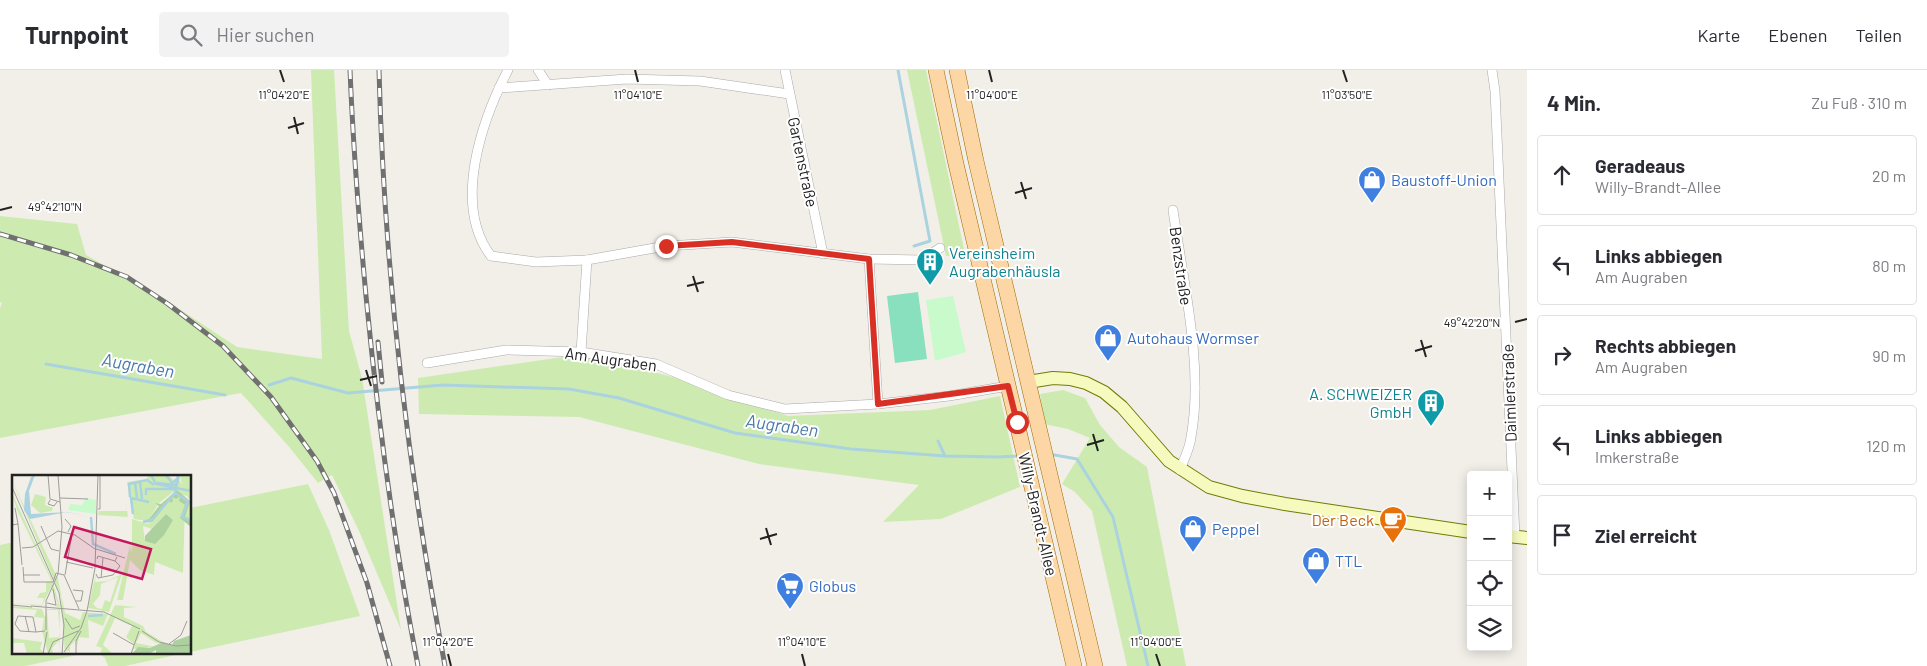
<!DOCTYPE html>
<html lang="de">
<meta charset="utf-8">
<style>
:root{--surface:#fff;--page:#f2f2f3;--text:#2b2b33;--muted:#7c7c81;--line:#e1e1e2}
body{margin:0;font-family:Barlow,sans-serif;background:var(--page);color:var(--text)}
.controls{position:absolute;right:15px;bottom:15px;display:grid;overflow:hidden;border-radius:5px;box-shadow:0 2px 12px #0003}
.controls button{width:45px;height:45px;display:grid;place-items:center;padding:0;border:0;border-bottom:1px solid var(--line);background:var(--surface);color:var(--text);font:25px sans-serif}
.stop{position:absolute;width:15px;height:15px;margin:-11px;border:4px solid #d93025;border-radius:50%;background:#fff}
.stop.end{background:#d93025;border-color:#fff;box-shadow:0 1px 5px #0008}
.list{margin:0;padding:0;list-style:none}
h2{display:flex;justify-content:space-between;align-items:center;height:65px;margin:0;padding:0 20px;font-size:21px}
h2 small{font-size:16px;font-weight:400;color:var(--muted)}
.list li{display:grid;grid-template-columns:32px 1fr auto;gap:15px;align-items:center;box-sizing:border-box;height:80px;margin:0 10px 10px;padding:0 10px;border:1px solid var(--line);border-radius:5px}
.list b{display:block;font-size:19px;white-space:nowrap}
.list p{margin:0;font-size:16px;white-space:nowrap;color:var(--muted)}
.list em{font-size:16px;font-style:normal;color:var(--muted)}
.icon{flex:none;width:28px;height:28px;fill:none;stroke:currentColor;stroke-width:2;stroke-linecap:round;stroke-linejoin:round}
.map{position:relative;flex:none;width:1527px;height:596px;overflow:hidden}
header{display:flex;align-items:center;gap:30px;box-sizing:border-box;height:70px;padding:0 25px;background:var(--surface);border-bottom:1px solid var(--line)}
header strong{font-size:24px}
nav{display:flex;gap:28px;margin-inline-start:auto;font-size:18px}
.search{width:350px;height:45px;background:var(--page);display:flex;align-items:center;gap:12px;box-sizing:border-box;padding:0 18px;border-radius:5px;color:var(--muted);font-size:19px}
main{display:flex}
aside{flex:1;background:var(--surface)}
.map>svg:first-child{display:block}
</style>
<header>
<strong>Turnpoint</strong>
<div class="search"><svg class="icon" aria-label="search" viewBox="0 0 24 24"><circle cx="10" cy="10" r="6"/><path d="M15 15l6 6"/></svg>Hier suchen</div>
<nav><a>Karte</a><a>Ebenen</a><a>Teilen</a></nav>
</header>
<main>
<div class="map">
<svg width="1527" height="596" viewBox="0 0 1527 596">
<rect width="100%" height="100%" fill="#f2efe9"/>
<g fill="#cdebb0">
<path d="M311,0H334L349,261L362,308L401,560L359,461L332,405L318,413L290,378L241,323L0,368V238L2,233L0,232V146L77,154L86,185L155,223L237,277L322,289Z"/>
<path d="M907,0H926L965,184L946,186Z"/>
<path d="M583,284L673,307L788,346L930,340L1000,326L1020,417L941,449L883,452L919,415L759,394L579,347L419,344L418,308Z"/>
<path d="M1063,320L1085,328L1100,355L1119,377L1147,397L1186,596H1127L1092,441L1075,422L1062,414L1090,368L1068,359L1044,354L1040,324Z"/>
<path d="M308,414L329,460L360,546L190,582V438Z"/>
<path d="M14,472V582H92L25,596H0V475Z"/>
<path d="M97,582H190L125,596H108L105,588Z"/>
</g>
<path fill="#c8facc" d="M953,226L966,282L935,291L926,230Z"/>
<path fill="#88e0be" d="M918,222L927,289L895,293L887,226Z"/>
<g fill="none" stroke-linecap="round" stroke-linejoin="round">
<g stroke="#aad3df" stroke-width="3">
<path d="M898,0L930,171L914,176"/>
<path d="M46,294L225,325"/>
<path d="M269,315L291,308L348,323L443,315L569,319L619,328L735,363L851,379L945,386L998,387L1020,386"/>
<path d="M938,371L945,386"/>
<path d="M1049,384L1077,389L1113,447L1148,596"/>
</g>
<defs>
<g id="street">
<path d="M508,0C482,50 452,135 491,186L536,192L587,190"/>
<path d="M538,0L548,15"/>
<path d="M785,0L823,184"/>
<path d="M1492,0L1495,21L1515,467"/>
<path d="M499,18L627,9L700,11L789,24"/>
<path d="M1173,140C1183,211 1204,297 1191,367C1190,378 1184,389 1180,400"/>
<path d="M869,189L878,334"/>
<path d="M581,282L587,190L666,176L732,172L869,189L922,190L940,178"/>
<path d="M427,293L506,280L581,282L656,294L728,325L785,339L878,334L949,326L1008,316"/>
</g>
<g id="secondary">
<path d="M1028,312L1053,308L1070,309L1086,313L1104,322L1122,337L1169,391L1209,417L1242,426L1285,434L1471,462"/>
<path d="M1508,466L1527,468"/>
</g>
<g id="primary">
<path d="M936,0L956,94L1074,596"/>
<path d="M957,0L976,91L1095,596"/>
</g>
</defs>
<use href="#street" stroke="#a9a9a9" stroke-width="10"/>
<use href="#secondary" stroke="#707d05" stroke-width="14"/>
<use href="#primary" stroke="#a06b00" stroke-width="16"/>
<use href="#street" stroke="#fff" stroke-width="9"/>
<use href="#secondary" stroke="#f7fabf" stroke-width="12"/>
<use href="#primary" stroke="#fcd6a4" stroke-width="15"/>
<defs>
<g id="rail">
<path d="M350,0C353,75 359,151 366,226C378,350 394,474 418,596"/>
<path d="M379,0C384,200 408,400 445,596"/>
<path d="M0,164L71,185L127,207L168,234L223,276L271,327L317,391L334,423L367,513L390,596"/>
<path d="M378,272L382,312"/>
</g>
</defs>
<use href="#rail" stroke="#707070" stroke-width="5"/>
<use href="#rail" stroke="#fff" stroke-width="3" stroke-dasharray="9" stroke-linecap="butt"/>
</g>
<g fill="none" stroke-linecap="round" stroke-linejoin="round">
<path stroke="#d93025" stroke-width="6" d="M666,176L732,172L869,189L878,334L1008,316L1017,352"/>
</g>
<path fill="none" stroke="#222" stroke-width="2" d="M280,0L284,12M635,0L638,12M989,0L992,12M1343,0L1347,12M294,47L298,64M288,58L304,53M1021,112L1026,129M1015,123L1032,118M0,140L12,137M693,206L698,222M687,216L704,212M1515,252L1527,249M1421,270L1426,287M1415,281L1432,276M366,300L371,316M360,310L377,306M1093,364L1098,381M1087,375L1104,370M766,458L771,475M760,469L777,464M448,584L451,596M802,584L805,596M1156,584L1160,596"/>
<defs>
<symbol id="shop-pin" viewBox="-11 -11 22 30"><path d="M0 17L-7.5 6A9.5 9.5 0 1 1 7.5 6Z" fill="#3f7fe0" stroke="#fff"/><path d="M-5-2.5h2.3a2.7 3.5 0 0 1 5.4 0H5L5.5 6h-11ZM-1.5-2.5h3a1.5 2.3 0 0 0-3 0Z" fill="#fff"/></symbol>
<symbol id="building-pin" viewBox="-11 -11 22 30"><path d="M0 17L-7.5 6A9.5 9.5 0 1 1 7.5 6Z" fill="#0f9aa8" stroke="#fff"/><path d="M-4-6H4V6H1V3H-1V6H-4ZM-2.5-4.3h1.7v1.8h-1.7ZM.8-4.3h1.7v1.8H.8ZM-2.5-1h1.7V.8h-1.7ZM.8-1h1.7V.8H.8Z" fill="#fff"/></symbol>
<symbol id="cafe-pin" viewBox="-11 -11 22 30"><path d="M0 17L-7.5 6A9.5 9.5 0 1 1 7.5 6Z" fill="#e8710a" stroke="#fff"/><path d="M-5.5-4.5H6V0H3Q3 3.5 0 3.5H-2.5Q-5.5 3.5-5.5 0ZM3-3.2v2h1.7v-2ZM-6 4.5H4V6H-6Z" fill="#fff"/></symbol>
<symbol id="supermarket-pin" viewBox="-11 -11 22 30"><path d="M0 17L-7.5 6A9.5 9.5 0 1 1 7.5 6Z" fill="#3f7fe0" stroke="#fff"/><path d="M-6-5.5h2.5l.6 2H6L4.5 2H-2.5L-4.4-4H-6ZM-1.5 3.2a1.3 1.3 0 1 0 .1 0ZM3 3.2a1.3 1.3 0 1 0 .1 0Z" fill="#fff"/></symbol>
</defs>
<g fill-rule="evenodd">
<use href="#shop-pin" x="1356" y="94" width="32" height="43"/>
<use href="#building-pin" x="914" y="176" width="32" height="43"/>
<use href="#shop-pin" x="1092" y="252" width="32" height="43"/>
<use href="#building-pin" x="1415" y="317" width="32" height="43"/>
<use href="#cafe-pin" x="1377" y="434" width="32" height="43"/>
<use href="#shop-pin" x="1177" y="443" width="32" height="43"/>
<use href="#shop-pin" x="1300" y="475" width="32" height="43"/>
<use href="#supermarket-pin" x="774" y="500" width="32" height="43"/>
</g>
<g text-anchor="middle" stroke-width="4" stroke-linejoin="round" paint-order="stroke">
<g font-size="16" fill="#222" stroke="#fff">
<text transform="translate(803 92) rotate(78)" y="6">Gartenstraße</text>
<text transform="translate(1181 196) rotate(82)" y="6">Benzstraße</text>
<text transform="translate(611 289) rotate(8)" y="6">Am Augraben</text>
<text transform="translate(1509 323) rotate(-92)" y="6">Daimlerstraße</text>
<text transform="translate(1038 444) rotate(77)" y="6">Willy-Brandt-Allee</text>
</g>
<g font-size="16" fill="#366cbe" stroke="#fff" text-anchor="start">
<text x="1391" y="116">Baustoff-Union</text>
<text x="1127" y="274">Autohaus Wormser</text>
<text x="1212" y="465">Peppel</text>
<text x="1335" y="497">TTL</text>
<text x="809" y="522">Globus</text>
</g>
<g font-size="16" fill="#0d838f" stroke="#fff" text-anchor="start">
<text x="949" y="189">Vereinsheim<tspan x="949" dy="18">Augrabenhäusla</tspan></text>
<text x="1412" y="330" text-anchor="end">A. SCHWEIZER<tspan x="1412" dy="18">GmbH</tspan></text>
</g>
<g font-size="16" fill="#c56008" stroke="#fff" text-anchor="end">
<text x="1374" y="456">Der Beck</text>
</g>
<g font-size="18" font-style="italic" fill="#4a7aab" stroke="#fff">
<text transform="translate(138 296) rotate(10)" y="6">Augraben</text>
<text transform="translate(782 356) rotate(8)" y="6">Augraben</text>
</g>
</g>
<g transform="translate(12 405)">
<rect width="179" height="179" fill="#f2efe9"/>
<path d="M136,0H157L163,7L167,4L170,10L168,0L179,1V46L173,42L178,25L175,21L161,17L147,28L136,46L122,44L115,7L135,4ZM0,5L46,104L53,138L68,145L71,137L96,139L91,151L76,145L77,163L67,162L65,172L64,165L58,171V177L55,175L53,179L49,122ZM112,12L116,42L86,40L87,36H115ZM0,18L40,105L48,132L42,131L46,129L39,112L30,131L0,128L30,130L32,123H25L28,118L34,117V107H40L5,35ZM165,21H169L167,26L173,30L171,98L143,87L142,100L128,95L118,85L111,125H105L118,70L119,79L120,71L134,72L120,69V44L136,49L160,22L164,24ZM154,39L161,45L152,55L133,66L131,51L140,54ZM84,98L83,107L95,106L110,99L97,137L76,133ZM106,102L98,127L93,125L90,134L85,133L81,129L88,120L89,109ZM103,130L125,132L112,133V142L131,151L134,157L151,167L144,168L129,158L124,168L144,172L121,174L123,170L114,162L120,151L103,143L91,170L101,179H88L90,173L84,171ZM0,131L30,134L33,143L35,134H48L47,179L48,165L40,173L41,179H36L30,156L32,143L22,142L25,135L0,133ZM35,135H46L48,162L37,163ZM0,163L30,167L28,174L34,179H15L12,168H0Z" fill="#cdebb0" fill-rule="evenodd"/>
<path d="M165,15L178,26L173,42L179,45V52L168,43L173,30L167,26L168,21L164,24L160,22L161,26L158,28V24L141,46L134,48L147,31L143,28L149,29ZM154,39L161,45L152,60L143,69L133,66V61ZM179,160V179H144V175L137,179H120L126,172L138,173L151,167L160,170L162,166Z" fill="#add19e"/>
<path d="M74,23L84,25V39L56,35L58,29L70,30Z" fill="#c8facc"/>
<path d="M23,19L34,22L33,30L41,33L40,36L28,38L19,30Z" fill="#cdebb0"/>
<path d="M23,0L17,16L19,39L56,37L81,43L55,37L18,44L12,35L13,19L19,2Z" fill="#aad3df"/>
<path fill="none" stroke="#aad3df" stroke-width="2.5" d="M139,0L144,9L179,16M154,0L160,8L165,4M123,7L125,23M128,7L130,24M145,8L164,10L166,0M163,18L167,0M134,20V14H163M118,22L117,9L135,5L142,10M121,39L119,23L137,27M79,42L81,69L104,79M131,47L141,44L163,18L176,26L170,42L179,45M76,141L91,140"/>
<path fill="none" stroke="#9f9d99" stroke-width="1" d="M36,0L38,24L48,27M0,12L47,118L52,150L50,179M48,23L76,24M38,25L36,29L42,31L45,27M3,33L6,49M86,34H88V0M53,44L59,51L56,57M0,50L6,49L10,90M29,51L39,74L47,76M10,73L21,72L46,56L63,60L83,74M84,74L113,83M85,84L86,81L103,86L105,82M54,87L81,93M11,92L12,107H41L44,98L52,100L67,134M84,99L86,103L101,100L108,91L103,86M11,100H28M53,100L60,59M89,103L91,83M61,115L71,116L69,126H64M35,128L44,130L41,114M0,130L20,132M19,131L92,137L128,154M75,136L83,93L86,0M13,141L17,157M53,143L60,154L68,151M34,155V126L46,99L50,52L46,0M130,156L147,167L164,171L179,170M24,157L21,142L6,141L3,149L8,156L24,157L33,156M101,158L122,170M157,169L169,160L175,146M52,177L69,153L75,136M31,179L35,157M36,179L41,167L66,156M64,179V166L69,156M119,179L127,156"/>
<path fill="#c2185b" fill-opacity="0.15" stroke="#c2185b" stroke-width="2.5" d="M62,52L139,74L130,104L53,82Z"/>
<rect width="179" height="179" fill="none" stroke="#222" stroke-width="2.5"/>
</g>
<g font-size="12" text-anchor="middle" fill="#222" stroke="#fff" stroke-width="4" stroke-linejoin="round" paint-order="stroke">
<text x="284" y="29">11°04'20"E</text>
<text x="638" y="29">11°04'10"E</text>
<text x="992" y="29">11°04'00"E</text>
<text x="1347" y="29">11°03'50"E</text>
<text x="55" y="141">49°42'10"N</text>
<text x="1472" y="257">49°42'20"N</text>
<text x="448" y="576">11°04'20"E</text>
<text x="802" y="576">11°04'10"E</text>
<text x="1156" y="576">11°04'00"E</text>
</g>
</svg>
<div class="controls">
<button>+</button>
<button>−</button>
<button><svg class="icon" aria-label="locate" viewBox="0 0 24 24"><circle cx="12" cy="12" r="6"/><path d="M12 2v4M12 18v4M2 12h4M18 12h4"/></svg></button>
<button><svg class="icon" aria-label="layers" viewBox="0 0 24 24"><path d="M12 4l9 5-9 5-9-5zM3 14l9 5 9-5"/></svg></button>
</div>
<div class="stop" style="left:1017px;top:352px"></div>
<div class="stop end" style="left:666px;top:176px"></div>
</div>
<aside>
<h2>4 Min.<small>Zu Fuß · 310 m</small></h2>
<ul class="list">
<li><svg class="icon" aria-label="ahead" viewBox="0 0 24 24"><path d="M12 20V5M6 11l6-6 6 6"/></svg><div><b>Geradeaus</b><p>Willy-Brandt-Allee</p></div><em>20 m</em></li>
<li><svg class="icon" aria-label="left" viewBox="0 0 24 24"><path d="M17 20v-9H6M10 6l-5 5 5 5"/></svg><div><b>Links abbiegen</b><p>Am Augraben</p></div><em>80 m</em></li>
<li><svg class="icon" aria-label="right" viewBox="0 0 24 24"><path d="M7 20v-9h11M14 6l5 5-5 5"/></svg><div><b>Rechts abbiegen</b><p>Am Augraben</p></div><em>90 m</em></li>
<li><svg class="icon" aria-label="left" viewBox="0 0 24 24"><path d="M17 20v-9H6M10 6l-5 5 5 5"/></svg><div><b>Links abbiegen</b><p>Imkerstraße</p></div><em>120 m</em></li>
<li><svg class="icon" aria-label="arrive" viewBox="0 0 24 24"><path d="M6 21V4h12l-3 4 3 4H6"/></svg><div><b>Ziel erreicht</b></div></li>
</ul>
</aside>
</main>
